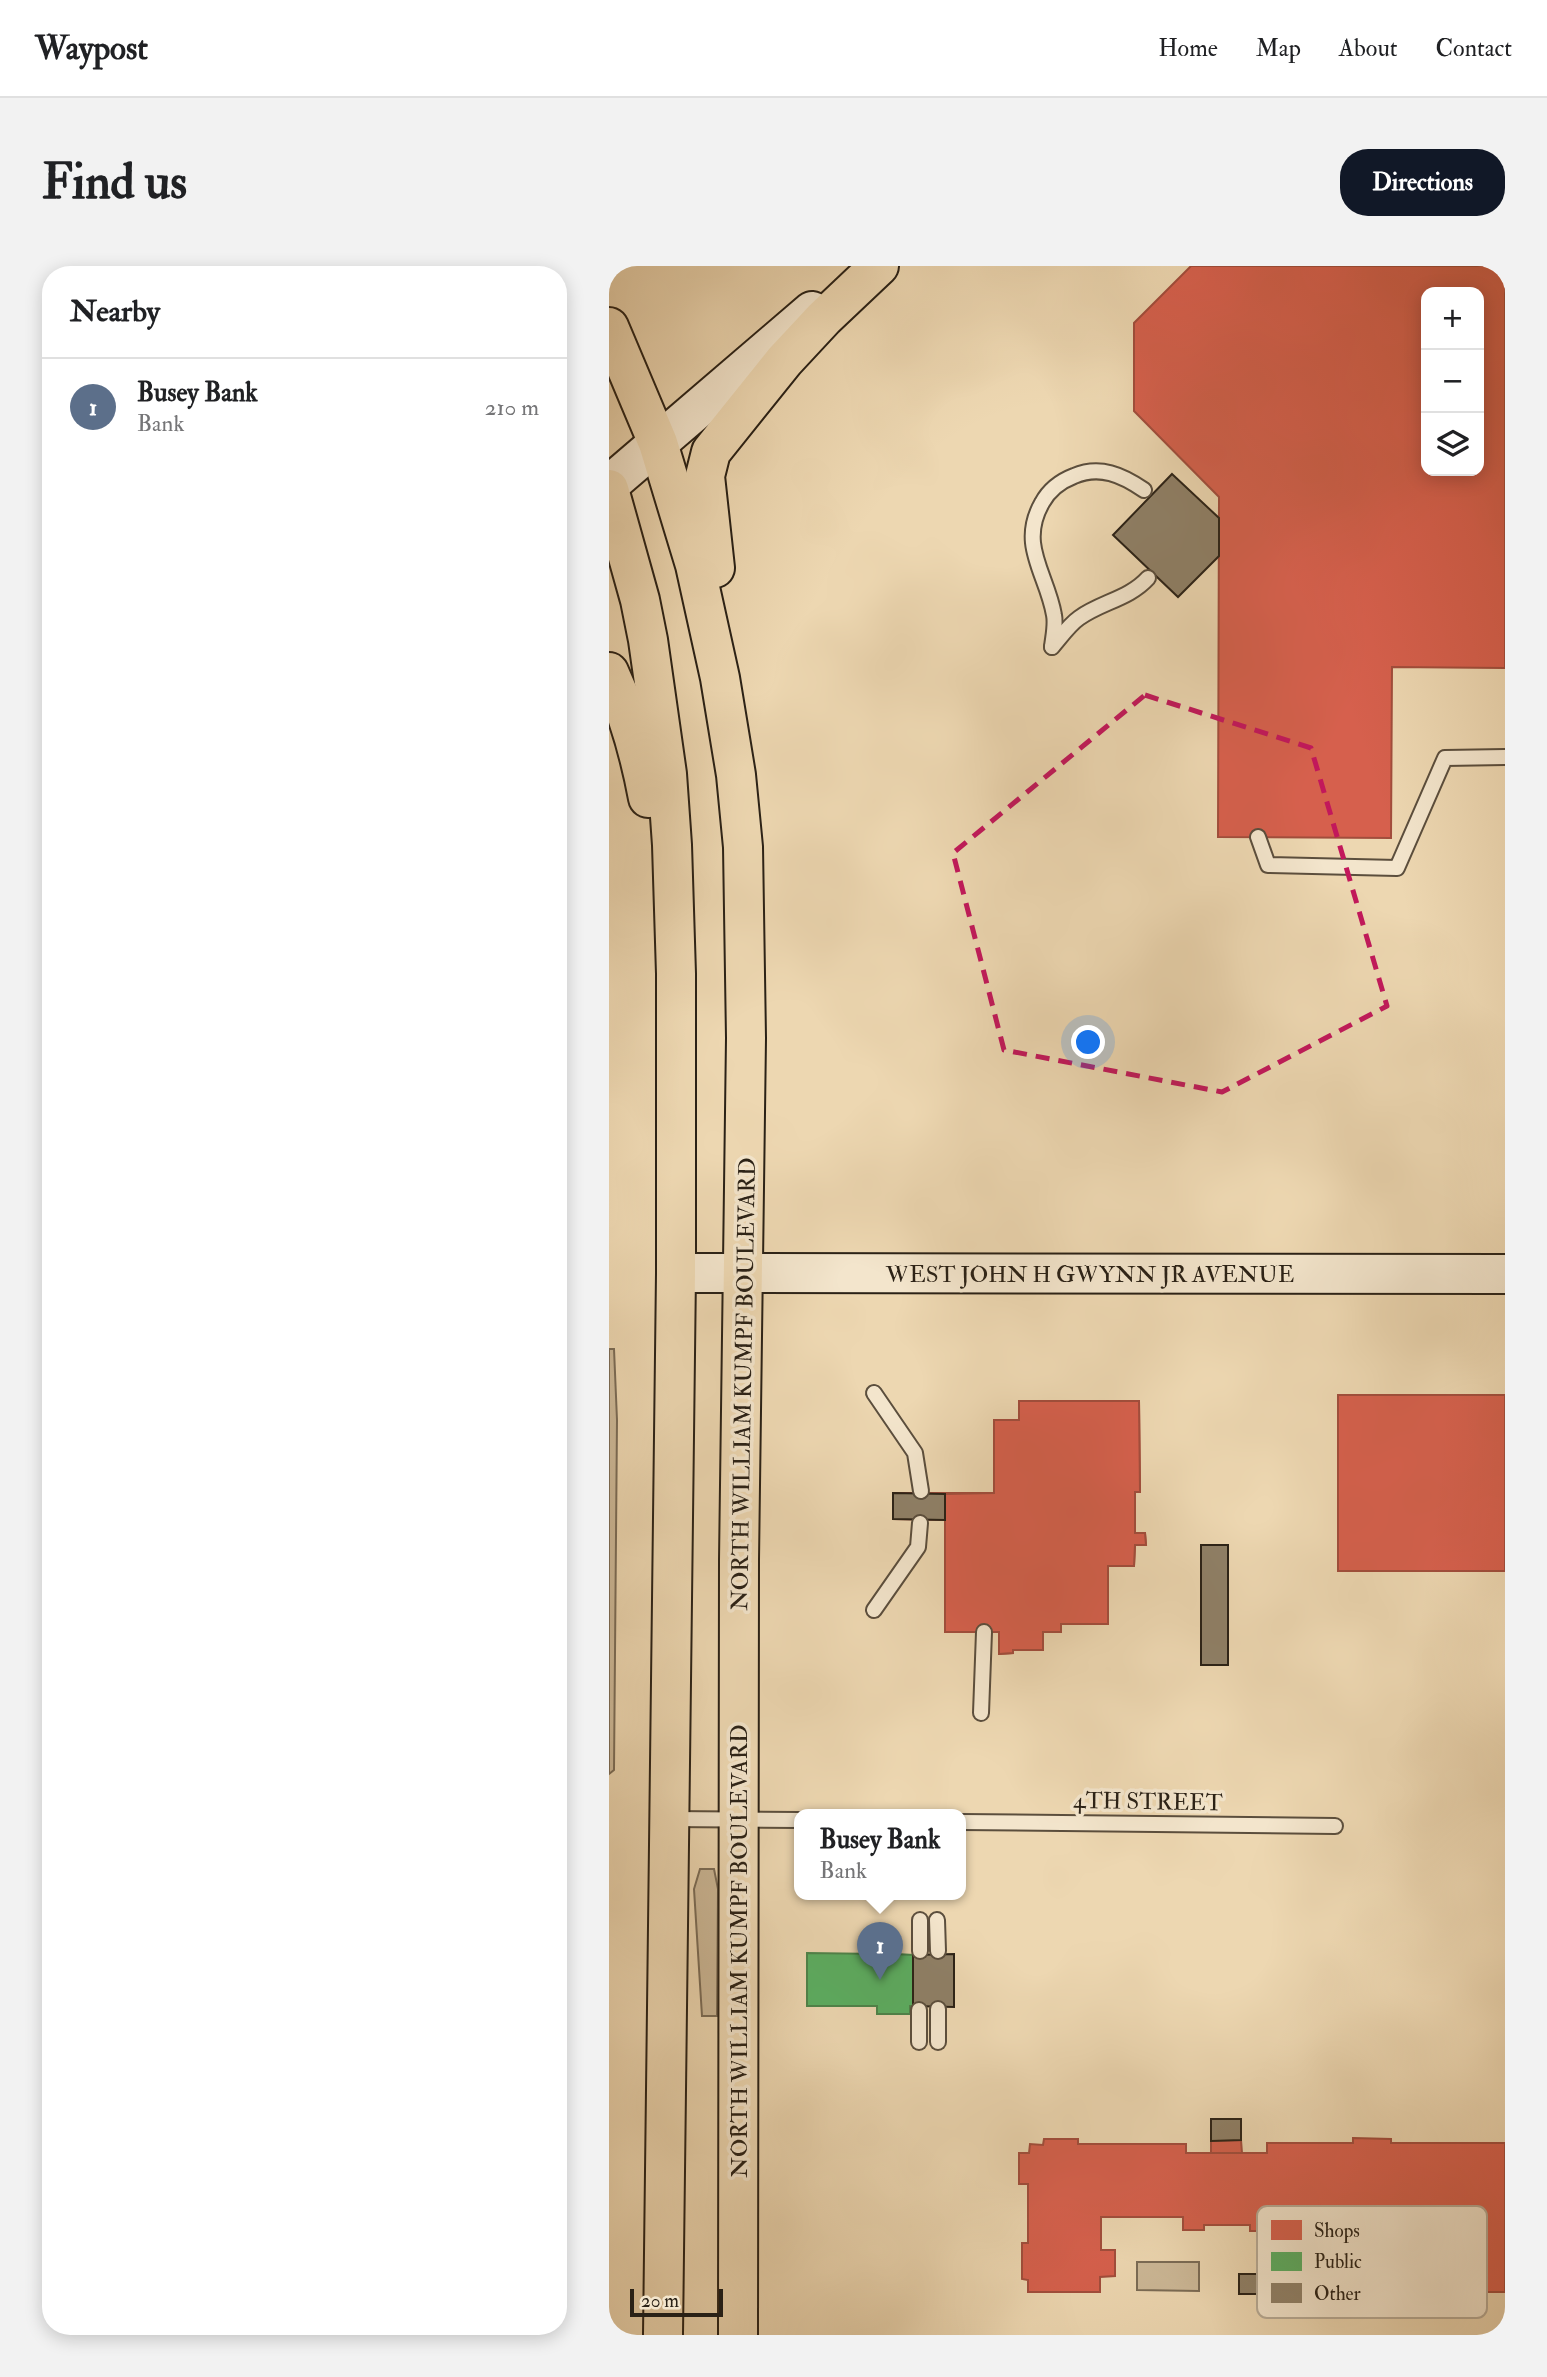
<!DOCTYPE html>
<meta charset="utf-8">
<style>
:root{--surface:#fff;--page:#f2f2f2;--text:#202124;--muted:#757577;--line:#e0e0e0;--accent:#111827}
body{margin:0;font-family:"IM FELL Double Pica",serif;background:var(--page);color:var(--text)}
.controls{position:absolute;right:21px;top:21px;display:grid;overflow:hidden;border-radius:14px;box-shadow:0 4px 18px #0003}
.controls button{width:63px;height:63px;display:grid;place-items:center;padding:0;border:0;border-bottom:2px solid var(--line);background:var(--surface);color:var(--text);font:35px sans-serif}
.scale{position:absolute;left:21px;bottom:18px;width:93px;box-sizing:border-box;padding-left:7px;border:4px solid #2a2116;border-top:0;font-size:19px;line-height:24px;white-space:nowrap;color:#2a2116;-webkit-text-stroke:5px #f3e5cc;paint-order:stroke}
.you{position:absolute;left:480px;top:777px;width:24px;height:24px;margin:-18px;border:5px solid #fff;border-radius:50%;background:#1a73e8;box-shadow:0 0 0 10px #1a73e833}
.badge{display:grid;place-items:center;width:46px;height:46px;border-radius:50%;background:var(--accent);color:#fff;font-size:23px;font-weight:700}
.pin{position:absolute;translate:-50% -58px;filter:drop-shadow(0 2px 4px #0008)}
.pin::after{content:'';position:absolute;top:37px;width:24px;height:21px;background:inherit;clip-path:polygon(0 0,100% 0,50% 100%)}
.popup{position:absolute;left:185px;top:1543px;width:172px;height:91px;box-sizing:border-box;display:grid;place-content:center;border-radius:14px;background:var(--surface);filter:drop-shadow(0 2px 5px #0005);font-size:23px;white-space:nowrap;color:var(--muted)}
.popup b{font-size:26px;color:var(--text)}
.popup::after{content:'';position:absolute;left:50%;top:100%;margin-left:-14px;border:14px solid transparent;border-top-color:var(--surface)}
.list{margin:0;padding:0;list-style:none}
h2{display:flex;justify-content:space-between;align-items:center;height:91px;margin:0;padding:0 28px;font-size:30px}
h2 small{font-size:23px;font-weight:400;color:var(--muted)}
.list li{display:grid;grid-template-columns:46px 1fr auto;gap:21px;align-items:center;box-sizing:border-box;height:98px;padding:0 28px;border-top:2px solid var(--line)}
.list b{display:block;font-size:26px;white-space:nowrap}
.list p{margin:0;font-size:23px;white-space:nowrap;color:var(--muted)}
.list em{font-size:23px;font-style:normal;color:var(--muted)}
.icon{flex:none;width:38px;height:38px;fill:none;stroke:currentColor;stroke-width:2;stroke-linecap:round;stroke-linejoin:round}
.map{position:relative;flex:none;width:896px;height:2069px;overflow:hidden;border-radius:28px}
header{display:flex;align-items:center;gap:42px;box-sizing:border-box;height:98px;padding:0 35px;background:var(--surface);border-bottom:2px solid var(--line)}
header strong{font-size:33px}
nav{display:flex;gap:38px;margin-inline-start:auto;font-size:24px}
.intro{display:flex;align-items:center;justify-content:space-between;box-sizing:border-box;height:168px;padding:0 42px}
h1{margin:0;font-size:49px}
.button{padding:18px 32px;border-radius:28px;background:var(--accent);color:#fff;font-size:24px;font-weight:700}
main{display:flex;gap:42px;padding:0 42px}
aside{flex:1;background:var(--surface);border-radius:28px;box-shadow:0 4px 18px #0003}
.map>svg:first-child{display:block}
</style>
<header>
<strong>Waypost</strong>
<nav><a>Home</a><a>Map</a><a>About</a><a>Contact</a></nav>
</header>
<div class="intro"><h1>Find us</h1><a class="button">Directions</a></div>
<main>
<aside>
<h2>Nearby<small></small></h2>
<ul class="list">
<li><span class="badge" style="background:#5c6f8a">1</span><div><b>Busey Bank</b><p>Bank</p></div><em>210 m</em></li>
</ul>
</aside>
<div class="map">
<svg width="896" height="2069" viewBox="0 0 896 2069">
<rect width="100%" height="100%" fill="#edd7b1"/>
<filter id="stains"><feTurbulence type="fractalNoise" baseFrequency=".00286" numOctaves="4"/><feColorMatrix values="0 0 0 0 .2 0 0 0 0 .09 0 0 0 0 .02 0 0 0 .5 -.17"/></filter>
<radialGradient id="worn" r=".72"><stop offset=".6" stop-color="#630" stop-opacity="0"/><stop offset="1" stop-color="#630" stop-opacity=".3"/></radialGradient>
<g fill="#ccb897" stroke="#7b6c56" stroke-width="2">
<path d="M0,1083H5L8,1154L5,1504L0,1508Z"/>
<path d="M91,1603H105L109,1623L108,1750H93L85,1623Z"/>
<path d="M528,1996H590V2025L528,2024Z"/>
</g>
<g fill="#d6604d" stroke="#a24d3c" stroke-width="2" fill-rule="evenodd">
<path d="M582,0H896V402L783,401L782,572L609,571L610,231L525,145V57ZM817,26H870V205H817Z"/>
<rect x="729" y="1129" width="167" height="176"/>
<path d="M410,1135H530L531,1226H526V1267H536L537,1279H526L525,1300H499V1358H452V1366H434V1384H404V1387L390,1388V1366H336V1254L284,1253V1227H385V1154H410Z"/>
<path d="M410,1135H530L531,1226H526V1267H536L537,1279H526L525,1300H499V1358H452V1366H434V1384H404V1387L390,1388V1366H336V1228L385,1227V1154H410Z"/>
<rect x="592" y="1279" width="27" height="120"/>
<path d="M744,1872L782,1873V1877H896V2026H835V2013H821V1984H835V1953H756V1967H703V1952H661V1965H641V1959H595V1964H574V1951H492V1984H506V2010L491,2011V2026H419V2014L413,2013V1977H419V1918H410V1887H420L421,1878L434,1879L435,1873H469V1878H577V1887H658V1877H744Z"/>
<path d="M632,1874L633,1887H602V1875Z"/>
<rect x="681" y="1952" width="13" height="27"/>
<path d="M681,1979L771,1980V2033L681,2032V2012H675V1998H681Z"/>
</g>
<path fill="#5aae61" stroke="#4c844a" stroke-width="2" d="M271,1681H288L287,1688L304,1689V1740H301V1748H268V1740H198V1687L271,1688Z"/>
<g fill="#8f8067" stroke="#2a2116" stroke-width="2">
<path d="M563,208L610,252V290L569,331L504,269Z"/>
<path d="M284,1227L336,1228V1254L284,1253Z"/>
<rect x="592" y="1279" width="27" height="120"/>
<path d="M345,1688V1741L304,1740V1689Z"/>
<path d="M602,1853H632V1874L602,1875Z"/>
<rect x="630" y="2008" width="22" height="20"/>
</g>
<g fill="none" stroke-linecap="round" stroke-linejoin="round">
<defs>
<g id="lane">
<path d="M443,381C444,371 447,359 445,349C438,308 409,279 433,237C440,224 452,215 465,210C491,199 513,209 535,224"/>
<path d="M443,381C451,372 460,359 470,352C492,336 520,333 539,312"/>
<path d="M649,571L659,599L788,602L836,492L896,491"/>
<path d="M265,1127L306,1187L312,1225"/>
<path d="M265,1344L309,1281L311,1257"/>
<path d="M372,1447L375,1366"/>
<path d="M61,1553L190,1554"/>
<path d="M352,1556L726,1560"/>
<path d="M328,1654L329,1685"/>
<path d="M311,1685V1654"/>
<path d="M310,1776V1744"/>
<path d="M329,1776V1743"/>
</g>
<g id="secondary">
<path d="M0,219L203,45"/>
<path d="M67,1007L896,1008"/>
</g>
<g id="primary">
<path d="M0,61L49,177L86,299L111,412L127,509L134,581L137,772L130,1294L129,2069"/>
<path d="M0,223L31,334L39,374L58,508L63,579L67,708V1007L54,2069"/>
<path d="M106,302L96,210L102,186L175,95L215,52L270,0"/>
<path d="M0,406C19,446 31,489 39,532"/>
</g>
</defs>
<use href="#lane" stroke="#5b4e3d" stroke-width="18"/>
<use href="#secondary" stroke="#2a2116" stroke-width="42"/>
<use href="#primary" stroke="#2a2116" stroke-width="42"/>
<use href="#lane" stroke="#f3e5cc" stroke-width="14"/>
<use href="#secondary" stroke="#f3e5cc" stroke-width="38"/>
<use href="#primary" stroke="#edd7b1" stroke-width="38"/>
</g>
<path fill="none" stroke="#c2185b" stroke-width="5" stroke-dasharray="14 9" stroke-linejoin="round" d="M536,429L702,482L778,740L613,826L395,784L344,587Z"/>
<g text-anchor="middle" stroke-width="7" stroke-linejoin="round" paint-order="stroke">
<g font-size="23" fill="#2a2116" stroke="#f3e5cc">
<text x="481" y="1016">WEST JOHN H GWYNN JR AVENUE</text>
<text transform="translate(134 1118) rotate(-89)" y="8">NORTH WILLIAM KUMPF BOULEVARD</text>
<text transform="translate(539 1535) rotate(1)" y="8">4TH STREET</text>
<text transform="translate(130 1685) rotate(-90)" y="8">NORTH WILLIAM KUMPF BOULEVARD</text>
</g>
</g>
<rect x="648" y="1940" width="230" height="112" rx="10" fill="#f3e5cc" stroke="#b7aa95" stroke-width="2"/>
<rect x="662" y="1954" width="31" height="20" fill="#d6604d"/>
<rect x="662" y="1986" width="31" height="19" fill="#5aae61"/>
<rect x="662" y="2017" width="31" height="20" fill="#8f8067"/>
<g font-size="19" fill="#2a2116">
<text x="705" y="1971">Shops</text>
<text x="705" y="2002">Public</text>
<text x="705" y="2034">Other</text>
</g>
<rect width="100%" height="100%" filter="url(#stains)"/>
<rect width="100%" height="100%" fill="url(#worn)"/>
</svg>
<div class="controls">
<button>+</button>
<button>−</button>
<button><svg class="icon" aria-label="layers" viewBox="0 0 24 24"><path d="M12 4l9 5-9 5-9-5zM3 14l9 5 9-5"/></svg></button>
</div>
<div class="scale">20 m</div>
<div class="you"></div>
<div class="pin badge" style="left:271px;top:1714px;background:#5c6f8a">1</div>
<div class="popup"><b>Busey Bank</b>Bank</div>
</div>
</main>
